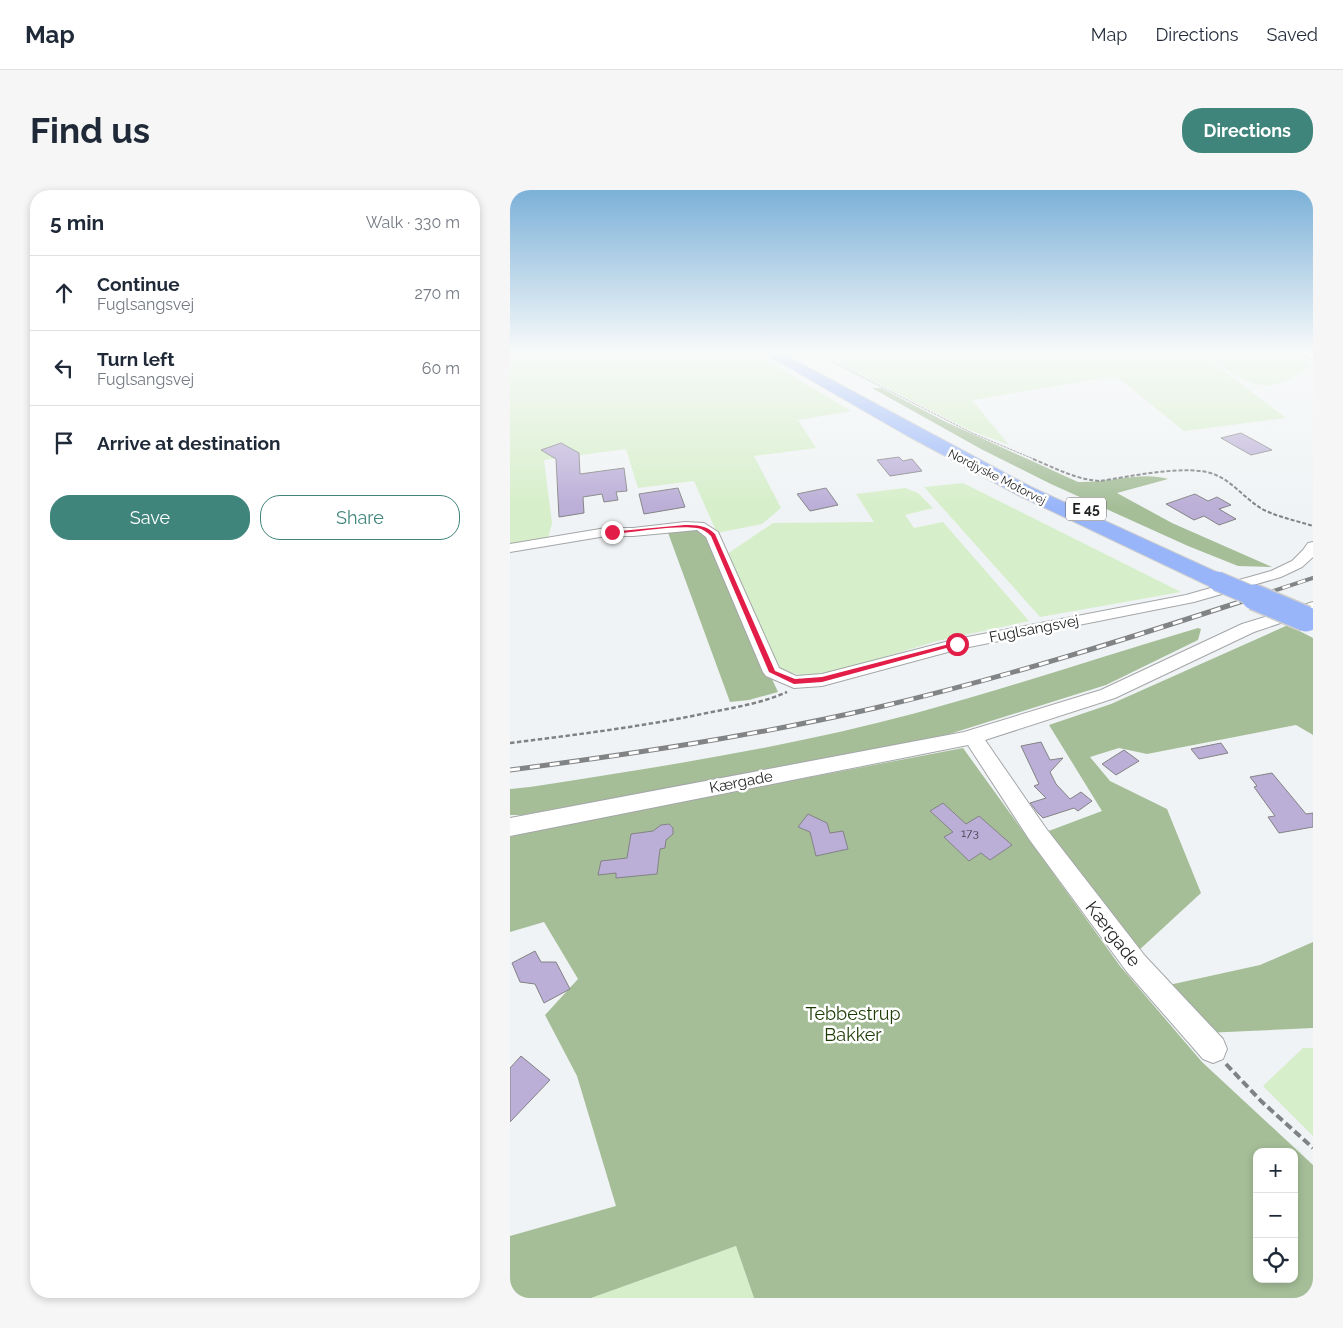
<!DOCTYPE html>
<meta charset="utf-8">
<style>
:root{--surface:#fff;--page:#f6f6f7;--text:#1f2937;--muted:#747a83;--line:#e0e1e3;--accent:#3f857c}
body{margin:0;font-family:Raleway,sans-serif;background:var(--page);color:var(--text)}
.controls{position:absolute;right:15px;bottom:15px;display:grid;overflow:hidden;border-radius:10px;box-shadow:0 2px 8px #0003}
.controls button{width:45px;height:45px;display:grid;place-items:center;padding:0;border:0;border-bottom:1px solid var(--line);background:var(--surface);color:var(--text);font:25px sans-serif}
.stop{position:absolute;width:15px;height:15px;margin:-11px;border:4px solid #e11d48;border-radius:50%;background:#fff}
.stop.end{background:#e11d48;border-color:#fff;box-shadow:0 1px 5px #0008}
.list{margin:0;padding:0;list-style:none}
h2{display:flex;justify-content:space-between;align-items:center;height:65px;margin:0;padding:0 20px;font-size:21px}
h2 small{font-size:16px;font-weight:400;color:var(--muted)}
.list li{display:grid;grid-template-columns:32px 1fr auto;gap:15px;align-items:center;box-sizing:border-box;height:75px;padding:0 20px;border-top:1px solid var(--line)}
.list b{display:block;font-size:19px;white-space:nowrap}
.list p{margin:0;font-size:16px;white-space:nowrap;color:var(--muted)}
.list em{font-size:16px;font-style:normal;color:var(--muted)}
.actions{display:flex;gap:10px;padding:15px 20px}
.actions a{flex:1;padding:11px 0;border:1px solid var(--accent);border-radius:20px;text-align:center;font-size:18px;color:var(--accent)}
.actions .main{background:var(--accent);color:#fff}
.icon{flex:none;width:28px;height:28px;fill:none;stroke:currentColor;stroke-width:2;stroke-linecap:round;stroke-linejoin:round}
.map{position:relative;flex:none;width:803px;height:1108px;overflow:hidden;border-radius:20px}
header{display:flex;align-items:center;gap:30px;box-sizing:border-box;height:70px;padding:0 25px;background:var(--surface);border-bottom:1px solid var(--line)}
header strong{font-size:24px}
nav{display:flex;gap:28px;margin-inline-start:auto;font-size:18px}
.intro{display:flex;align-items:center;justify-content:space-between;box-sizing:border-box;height:120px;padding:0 30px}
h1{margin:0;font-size:35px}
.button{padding:12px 22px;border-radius:20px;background:var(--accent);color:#fff;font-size:18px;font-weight:700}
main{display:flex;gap:30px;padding:0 30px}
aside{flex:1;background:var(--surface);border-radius:20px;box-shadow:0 2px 8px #0003}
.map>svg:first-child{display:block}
</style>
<header>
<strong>Map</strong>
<nav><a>Map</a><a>Directions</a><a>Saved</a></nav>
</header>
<div class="intro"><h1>Find us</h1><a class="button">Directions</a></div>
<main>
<aside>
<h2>5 min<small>Walk · 330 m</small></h2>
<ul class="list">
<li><svg class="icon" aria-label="ahead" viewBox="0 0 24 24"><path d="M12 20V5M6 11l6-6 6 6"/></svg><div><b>Continue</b><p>Fuglsangsvej</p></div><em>270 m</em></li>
<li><svg class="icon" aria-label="left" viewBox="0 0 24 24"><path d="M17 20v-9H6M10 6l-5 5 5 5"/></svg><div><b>Turn left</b><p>Fuglsangsvej</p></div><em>60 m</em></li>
<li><svg class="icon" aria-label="arrive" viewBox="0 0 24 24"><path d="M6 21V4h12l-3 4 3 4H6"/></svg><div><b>Arrive at destination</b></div></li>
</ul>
<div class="actions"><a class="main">Save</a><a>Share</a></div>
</aside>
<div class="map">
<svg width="803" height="1108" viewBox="0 0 803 1108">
<rect width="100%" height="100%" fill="#f0f3f5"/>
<g fill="#d6eec9">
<path d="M0,163H244L341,221L288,230L306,258L244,266L271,318L252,334L207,343L184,291L128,298L116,259L34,270L42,333L38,348L0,354Z"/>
<path d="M316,163H690L776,228L674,241L606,186L462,210L499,255L459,240L320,169Z"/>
<path d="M694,163H781L802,176C791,182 779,191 767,194C744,202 711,176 694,163Z"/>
<path d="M453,293L671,402L530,427L414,297Z"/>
<path d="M395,298L408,303L423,318L395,325L404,338L433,332L519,431L427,451L318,484L295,486L274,481L259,466L214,366L263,333L364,332L346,304Z"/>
<path d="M793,858H803V946L753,896Z"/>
<path d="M226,1056L244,1108H81Z"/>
</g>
<g fill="#a5be98" fill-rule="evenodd">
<path d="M362,198H371L436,232L568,292C597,293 633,281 658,289L607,303L662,333L762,377L728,376L678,356L541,294L471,259Z"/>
<path d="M186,338L195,343L268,502L239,510L220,512L157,340Z"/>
<path d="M778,435L803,448V545L786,535L637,564L609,558L580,567L600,591L657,619L691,703L627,762L536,642L592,621L539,535L601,514Z"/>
<path d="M688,438L691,439L688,450L596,495L433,546L13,625H0V599L20,597C150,577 280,557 406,523C501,497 594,466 688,438Z"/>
<path d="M453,558L610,776L692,872L803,975V1108H244L226,1056L81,1108H0V1046L106,1016L67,886L35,825L68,789L34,732L0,742V647L22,640ZM747,962H784V1089H747Z"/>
<path d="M803,752V838L694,843L659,795L750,775Z"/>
</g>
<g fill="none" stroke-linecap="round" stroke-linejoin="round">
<path stroke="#7bacc0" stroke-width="2.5" d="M303,163L304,166"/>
</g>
<g fill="#bbaed7" stroke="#838385">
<path d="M731,243L762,260L741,265L711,248Z"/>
<path d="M51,253L69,263L70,284L114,278L117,301L106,302L108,310L94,312L92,304L73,307L74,323L49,327L46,269L31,260Z"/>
<path d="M389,267L393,271L402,269L412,281L380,286L367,270Z"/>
<path d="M168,298L175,317L134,324L129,304Z"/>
<path d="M316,298L328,315L300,321L287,304Z"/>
<path d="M685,304L698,311L707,307L721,315L709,319L726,329L709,335L694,326L684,330L656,314Z"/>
<path d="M531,552L540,570L553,568L540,582L546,594L560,609L571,602L582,611L568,621L564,618L533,628L528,623L520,613L536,608L524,596L529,594L511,556Z"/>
<path d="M711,553L718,563L689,569L681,559Z"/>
<path d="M614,560L629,571L606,585L592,574Z"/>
<path d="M762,583L796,624L803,623V637L769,643L758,627L765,626L744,597L747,596L740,587Z"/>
<path d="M433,613L456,634L469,626L502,655L480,670L471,663L459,671L434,647L443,642L420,621Z"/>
<path d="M298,624L317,633L320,643L333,641L338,659L306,666L300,642L288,637Z"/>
<path d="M159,634L163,638V644L156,650L155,658L150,659L147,684L106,688V683L88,685L91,671L117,668L121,644L143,641L151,635Z"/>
<path d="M25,761L31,772H46L60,799L34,813L25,794L10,792L2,773Z"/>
<path d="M11,866L40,890L0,932V878Z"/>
</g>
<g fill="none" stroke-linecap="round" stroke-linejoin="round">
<defs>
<g id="minor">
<path d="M175,332L194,333L208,342L269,478L286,486L312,484L447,449L676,405L761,381L782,371L793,360L798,353L803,352V367L792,377L771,387L684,412L449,459L312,496L284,498L256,486L253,482L196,347L187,340L123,346H96L0,362V354L96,338H123Z"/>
<path d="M803,412V422L744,442L605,508L475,550L535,637L635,766L713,849L717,859L713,869L703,873L693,869L617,782L519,649L458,555L0,646V628L454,542L591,500L732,434Z"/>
</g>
<path id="highway" d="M254,163H271L521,297L715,386L718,391L715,396L707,397L699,396L508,305L396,245Z"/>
</defs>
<use href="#minor" stroke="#a4a6a8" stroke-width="2"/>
<use href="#highway" stroke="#cecece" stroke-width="2"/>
<g stroke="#7f8182" stroke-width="1" stroke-dasharray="2.5 1" stroke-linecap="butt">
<path d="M315,163L319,170L462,243L526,270"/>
<path d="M790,163L803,171"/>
</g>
<path stroke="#7f8182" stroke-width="2" stroke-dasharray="4 2" stroke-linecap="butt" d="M523,269C545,278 565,289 589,291C619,287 679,273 706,285C722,292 732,305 746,315C761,326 785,330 803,336"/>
<path stroke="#7f8182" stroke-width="2.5" stroke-dasharray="4.5 2.5" stroke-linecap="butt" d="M0,553C64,545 129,537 192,524C221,518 250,514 277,502"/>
<path stroke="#7f8182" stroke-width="4" stroke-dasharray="8 4" stroke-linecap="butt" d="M716,874L751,911L803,958"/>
<use href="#minor" fill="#fff" fill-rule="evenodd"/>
<use href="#highway" fill="#98b5f9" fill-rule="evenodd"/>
<defs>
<path id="rail-far1" d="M742,408L803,388"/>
<path id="rail" d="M0,580C122,564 244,546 365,518C494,488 620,448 745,407"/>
</defs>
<use href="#rail-far1" stroke="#818384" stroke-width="4"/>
<use href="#rail" stroke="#818384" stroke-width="5"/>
<use href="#rail-far1" stroke="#fff" stroke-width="2.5" stroke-dasharray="8" stroke-linecap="butt"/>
<use href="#rail" stroke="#fff" stroke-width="3" stroke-dasharray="10" stroke-linecap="butt"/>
<defs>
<path id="highway-bridge-far1" d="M707,391L747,408"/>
<path id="highway-bridge" d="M744,407L796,429"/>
</defs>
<use href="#highway-bridge-far1" stroke="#cecece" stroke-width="21" stroke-linecap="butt"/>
<use href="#highway-bridge" stroke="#cecece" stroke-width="28" stroke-linecap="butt"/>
<use href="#highway-bridge-far1" stroke="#98b5f9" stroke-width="19"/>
<use href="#highway-bridge" stroke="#98b5f9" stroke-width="25"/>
</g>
<linearGradient id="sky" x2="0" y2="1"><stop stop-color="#7cb1d8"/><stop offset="0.51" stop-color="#f8fafa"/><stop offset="1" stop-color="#f8fafa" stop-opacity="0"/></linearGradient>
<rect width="803" height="318" fill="url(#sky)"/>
<path fill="#e11d48" d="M175,335C187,335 196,335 205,344L265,481L285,489L312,487L447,452L451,454L312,492L284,494L259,482L201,346C197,342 193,339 187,338C165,335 126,342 102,344L99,342Z"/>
<g text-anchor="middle" stroke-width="5" stroke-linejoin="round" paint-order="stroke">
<g font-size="12" fill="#1f2021" stroke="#fff">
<text transform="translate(487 287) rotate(27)" y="4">Nordjyske Motorvej</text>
</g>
<g font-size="12" fill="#46444e">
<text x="460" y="647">173</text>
</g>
<rect fill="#fff" stroke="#626364" stroke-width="1" x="556" y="307.5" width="40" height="23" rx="4"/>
<g font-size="14" font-weight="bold" fill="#1f2021">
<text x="576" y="324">E 45</text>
</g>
<g font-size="15" fill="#1f2021" stroke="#fff">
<text transform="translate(524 439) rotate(-11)" y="5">Fuglsangsvej</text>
<text transform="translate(231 592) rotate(-11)" y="5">Kærgade</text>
</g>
<g font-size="18" fill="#1f2021" stroke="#fff">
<text transform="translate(603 744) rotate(52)" y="6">Kærgade</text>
</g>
<g font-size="18" fill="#1c3b03" stroke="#fff">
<text x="343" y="830">Tebbestrup<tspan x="343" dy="21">Bakker</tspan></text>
</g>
</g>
</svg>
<div class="controls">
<button>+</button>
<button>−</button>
<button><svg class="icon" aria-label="locate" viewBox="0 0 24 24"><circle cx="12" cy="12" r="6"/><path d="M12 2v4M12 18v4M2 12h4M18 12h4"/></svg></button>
</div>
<div class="stop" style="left:447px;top:454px"></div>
<div class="stop end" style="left:102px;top:342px"></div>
</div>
</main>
